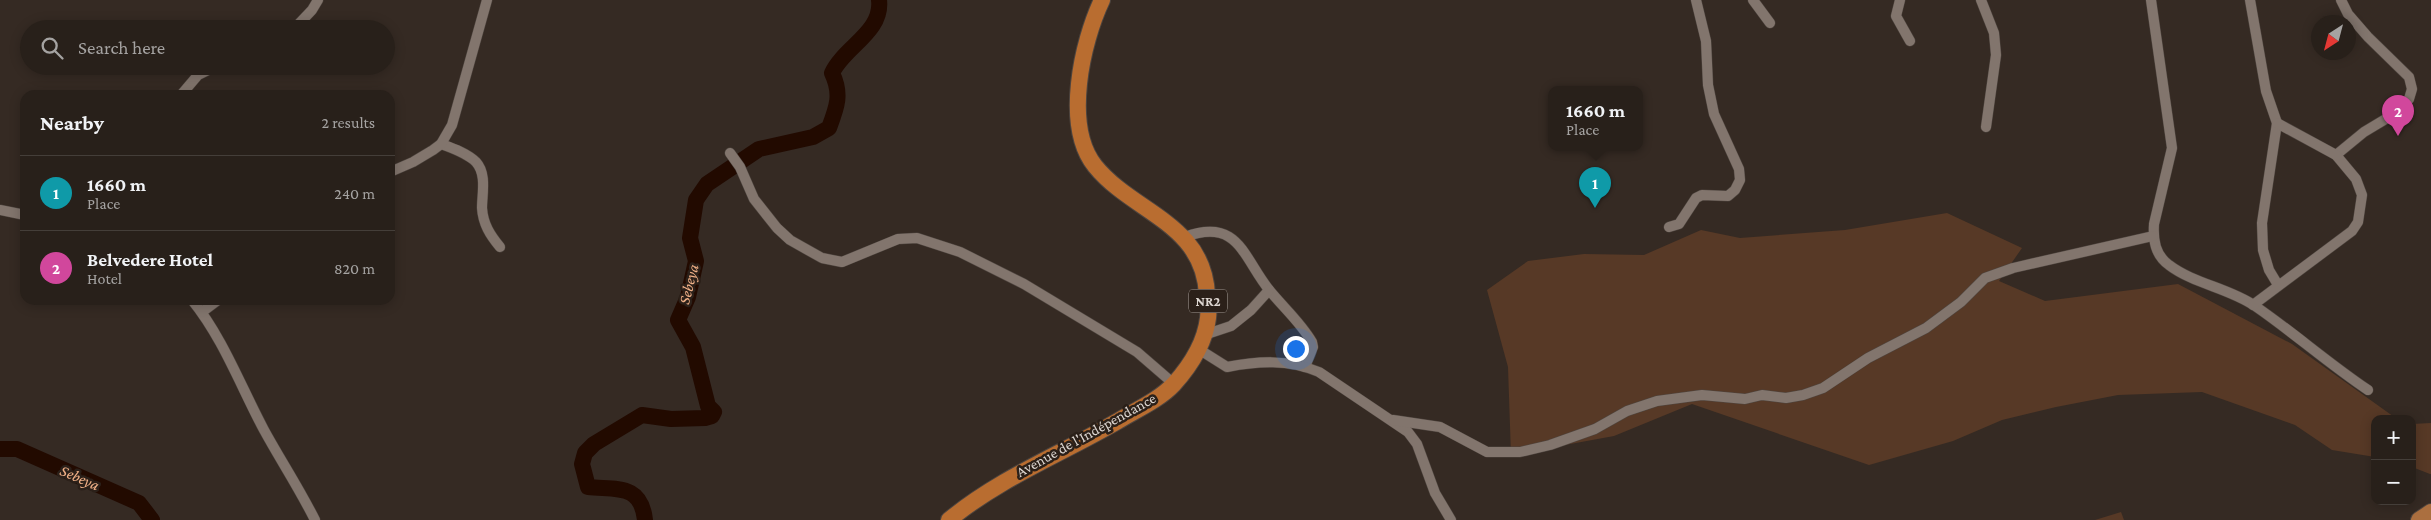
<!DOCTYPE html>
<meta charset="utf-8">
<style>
:root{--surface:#28201a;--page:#342d27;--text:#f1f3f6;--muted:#a5a3a2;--line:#443e39;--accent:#a9b0fc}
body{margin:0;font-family:"Crimson Pro",serif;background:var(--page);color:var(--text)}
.controls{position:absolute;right:15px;bottom:15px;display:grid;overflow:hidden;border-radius:10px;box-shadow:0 2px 12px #0003}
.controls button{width:45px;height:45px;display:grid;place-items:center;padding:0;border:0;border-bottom:1px solid var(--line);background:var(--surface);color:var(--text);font:25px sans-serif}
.compass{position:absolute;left:2311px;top:15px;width:45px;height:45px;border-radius:50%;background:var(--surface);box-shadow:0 2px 12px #0003;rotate:216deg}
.you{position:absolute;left:1295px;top:348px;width:18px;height:18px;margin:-12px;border:4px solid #fff;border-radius:50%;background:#1a73e8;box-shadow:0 0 0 8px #1a73e833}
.badge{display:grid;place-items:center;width:32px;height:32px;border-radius:50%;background:var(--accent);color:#fff;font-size:16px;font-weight:700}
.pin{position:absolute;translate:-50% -41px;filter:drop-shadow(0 1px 2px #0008)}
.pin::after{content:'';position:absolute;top:26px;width:18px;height:15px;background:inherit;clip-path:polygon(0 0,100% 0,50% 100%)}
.popup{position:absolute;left:1548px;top:86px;width:95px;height:65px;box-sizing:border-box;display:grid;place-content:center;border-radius:10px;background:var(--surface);filter:drop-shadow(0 1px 4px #0005);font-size:16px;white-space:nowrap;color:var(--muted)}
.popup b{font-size:19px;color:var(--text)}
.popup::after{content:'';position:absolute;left:50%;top:100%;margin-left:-10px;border:10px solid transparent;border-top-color:var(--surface)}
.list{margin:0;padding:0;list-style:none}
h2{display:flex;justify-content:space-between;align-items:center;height:65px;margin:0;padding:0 20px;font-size:21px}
h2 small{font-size:16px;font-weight:400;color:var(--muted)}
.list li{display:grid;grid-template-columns:32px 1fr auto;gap:15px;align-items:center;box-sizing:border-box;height:75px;padding:0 20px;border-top:1px solid var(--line)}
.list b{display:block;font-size:19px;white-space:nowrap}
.list p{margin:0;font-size:16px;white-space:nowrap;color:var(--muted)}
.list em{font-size:16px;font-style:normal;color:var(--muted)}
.icon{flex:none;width:28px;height:28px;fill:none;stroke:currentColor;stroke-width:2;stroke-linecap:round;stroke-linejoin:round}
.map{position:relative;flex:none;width:2431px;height:520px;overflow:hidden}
.search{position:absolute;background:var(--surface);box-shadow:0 2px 12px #0003;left:20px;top:20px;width:375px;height:55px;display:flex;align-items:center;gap:12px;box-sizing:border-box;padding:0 18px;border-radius:28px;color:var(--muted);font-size:19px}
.panel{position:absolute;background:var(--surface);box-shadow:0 2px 12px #0003;left:20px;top:90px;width:375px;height:215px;border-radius:15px}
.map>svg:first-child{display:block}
</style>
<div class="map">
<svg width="2431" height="520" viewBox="0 0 2431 520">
<rect width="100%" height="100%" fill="#352a23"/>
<g fill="#573926">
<path d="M1947,213L2022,248L1999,281L2045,301L2178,284L2292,344L2397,419H2375V457L2332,450L2295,425L2202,392L2118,395L2056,407L2002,420L1953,441L1869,465L1692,404L1614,436L1511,455L1508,367L1487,290L1528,261L1584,254L1644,255L1701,230L1740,238L1845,230Z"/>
<path d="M2431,423V474H2430L2412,467V424Z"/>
<path d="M2121,512L2124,520H2095Z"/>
</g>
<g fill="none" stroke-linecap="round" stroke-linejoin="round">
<g stroke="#220a00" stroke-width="16">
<path d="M0,449H17L139,503L152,520"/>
<path d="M645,520C641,483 616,490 588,487L582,464L585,453L594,444L642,415L671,419L705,418L712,416L714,412L708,406L693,347L678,320L688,297L696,261L690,238L696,200L707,184L759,149L813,137L829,128C837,107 842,94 832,73C844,47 883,32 879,0"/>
</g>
<defs>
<g id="minor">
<path d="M1753,0L1770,23"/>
<path d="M1900,0L1896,16L1910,41"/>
<path d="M1981,0L1994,33L1996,55L1986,127"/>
<path d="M2151,0L2172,148L2154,224C2153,240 2155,255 2169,265C2194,284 2229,288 2255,306C2293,332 2329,364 2368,390"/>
<path d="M2250,0L2266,91L2277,123L2262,223L2263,250L2269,270L2278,285"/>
<path d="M294,29L312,10L318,0"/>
<path d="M181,95L198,75L216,66"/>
<path d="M441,144C452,148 467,153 476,162C487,174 482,194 482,208C483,224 490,235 500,247"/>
<path d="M730,153L740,167L754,199L777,228L790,240L822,258L842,262L898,239L917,238L960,252L1024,284L1137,352L1174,384"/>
<path d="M2336,155L2364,132L2399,111L2409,99L2412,89L2409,77L2368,37L2348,14L2341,0"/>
<path d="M390,172L413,162L433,150L441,144L452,125L487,0"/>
<path d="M0,210L25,215"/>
<path d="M1669,227L1679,224L1696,198L1702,195L1728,196L1735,190L1740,180L1739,169L1714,114L1708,85L1706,41L1696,0"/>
<path d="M1185,237C1239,217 1243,258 1270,291C1284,308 1301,323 1312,342L1313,347L1305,367"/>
<path d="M192,300C223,338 241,387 264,430C281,461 299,488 315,520"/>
<path d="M2253,305L2352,231L2358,222L2362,195L2356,179L2336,155L2277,123"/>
<path d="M202,312L218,300"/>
<path d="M1204,335L1231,326L1251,310L1269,290"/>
<path d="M1200,350L1227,367C1258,361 1288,359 1319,372L1408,432L1417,444L1435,493L1451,520"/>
<path d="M1393,420L1440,427L1487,452H1520L1550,445L1595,429L1627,411L1657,401L1702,395L1745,399L1762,395L1786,398L1803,395L1823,388L1868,358L1926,328L1961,302L1985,278L2013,268L2153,236"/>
</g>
<path id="primary" d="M2419,520L2431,512"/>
<path id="trunk" d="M949,520C1000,478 1061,454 1118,421C1136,410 1159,400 1174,384C1191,365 1205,343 1208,318C1209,310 1208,302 1207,295C1204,223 1133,213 1095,166C1063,126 1082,42 1102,0"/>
</defs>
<use href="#minor" stroke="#4e453f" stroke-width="11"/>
<use href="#primary" stroke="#4e453f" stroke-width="18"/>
<use href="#trunk" stroke="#4e453f" stroke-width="18"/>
<use href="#minor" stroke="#82756d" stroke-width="10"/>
<use href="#primary" stroke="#ab6f3f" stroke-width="16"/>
<use href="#trunk" stroke="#b96d30" stroke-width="16"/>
</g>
<g text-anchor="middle" stroke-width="5" stroke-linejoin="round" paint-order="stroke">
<rect fill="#2b2019" stroke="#a89f9a" stroke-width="1" x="1189" y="289.5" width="38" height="23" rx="4"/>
<g font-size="14" font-weight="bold" fill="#ddd6d1">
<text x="1208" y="306">NR2</text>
</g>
<g font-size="15" fill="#ddd6d1" stroke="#2b2019">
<text transform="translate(1086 435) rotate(-29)" y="5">Avenue de l'Indépendance</text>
</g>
<g font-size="16" font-style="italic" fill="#f0b087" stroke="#2b2019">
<text transform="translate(688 284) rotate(-76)" y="6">Sebeya</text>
<text transform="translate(80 477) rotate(24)" y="6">Sebeya</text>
</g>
</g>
</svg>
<div class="controls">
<button>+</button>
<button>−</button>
</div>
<svg class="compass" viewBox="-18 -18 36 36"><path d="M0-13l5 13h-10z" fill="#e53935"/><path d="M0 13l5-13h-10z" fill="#a5a3a2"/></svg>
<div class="you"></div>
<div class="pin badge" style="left:1595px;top:208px;background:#0f9aa8">1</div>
<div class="popup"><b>1660 m</b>Place</div>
<div class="pin badge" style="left:2398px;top:136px;background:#d1479c">2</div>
<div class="search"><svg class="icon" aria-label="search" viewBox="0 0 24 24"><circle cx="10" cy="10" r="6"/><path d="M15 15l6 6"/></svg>Search here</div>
<section class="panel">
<h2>Nearby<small>2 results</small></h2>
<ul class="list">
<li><span class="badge" style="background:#0f9aa8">1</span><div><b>1660 m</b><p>Place</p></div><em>240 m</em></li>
<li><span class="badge" style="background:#d1479c">2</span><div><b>Belvedere Hotel</b><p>Hotel</p></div><em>820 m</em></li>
</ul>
</section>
</div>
